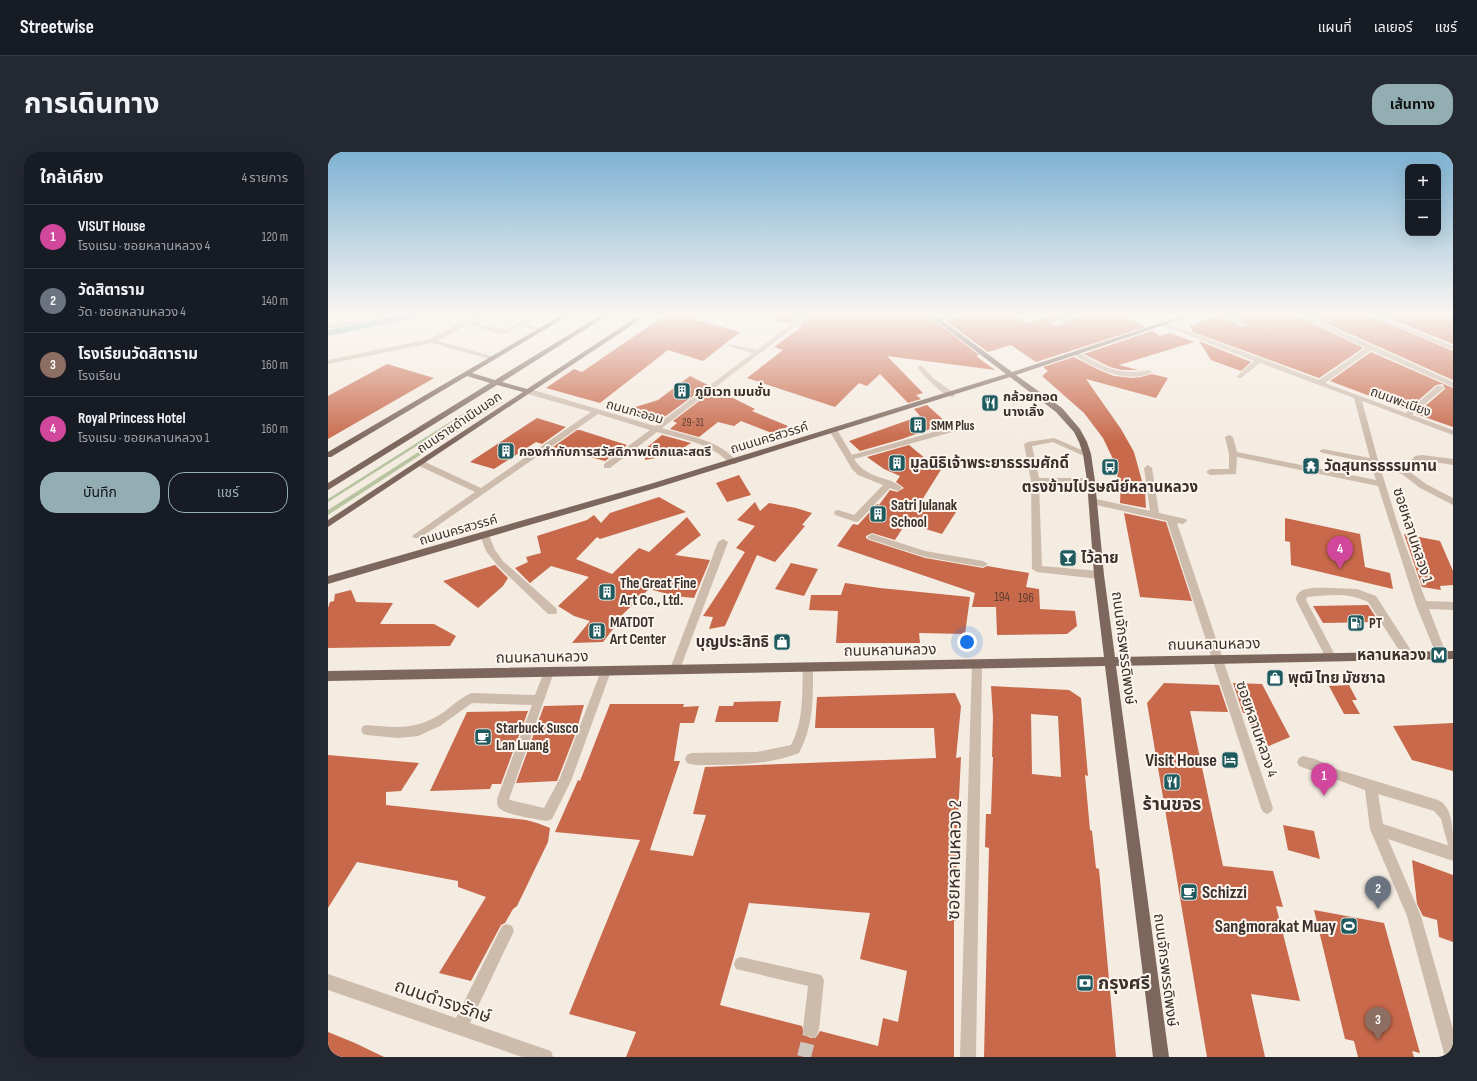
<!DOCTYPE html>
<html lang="th">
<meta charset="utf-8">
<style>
:root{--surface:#171b24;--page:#242831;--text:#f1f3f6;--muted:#9ea1a6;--line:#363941;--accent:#92aeb2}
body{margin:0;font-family:"Sofia Sans Condensed","Noto Sans Thai",sans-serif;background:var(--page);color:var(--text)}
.controls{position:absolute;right:12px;top:12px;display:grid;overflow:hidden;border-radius:8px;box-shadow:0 4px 16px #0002}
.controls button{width:36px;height:36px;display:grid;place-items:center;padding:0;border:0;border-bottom:1px solid var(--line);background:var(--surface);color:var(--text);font:20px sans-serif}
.you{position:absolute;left:639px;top:490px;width:14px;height:14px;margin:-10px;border:3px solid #fff;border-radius:50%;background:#1a73e8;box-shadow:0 0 0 6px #1a73e833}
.badge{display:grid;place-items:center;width:26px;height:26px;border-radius:50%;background:var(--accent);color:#fff;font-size:13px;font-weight:700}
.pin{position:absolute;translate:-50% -33px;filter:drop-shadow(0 1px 2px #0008)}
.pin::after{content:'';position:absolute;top:21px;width:14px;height:12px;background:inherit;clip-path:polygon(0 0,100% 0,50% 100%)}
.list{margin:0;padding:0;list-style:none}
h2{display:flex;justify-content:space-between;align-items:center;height:52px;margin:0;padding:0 16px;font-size:17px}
h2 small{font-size:13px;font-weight:400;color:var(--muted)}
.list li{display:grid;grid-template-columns:26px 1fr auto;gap:12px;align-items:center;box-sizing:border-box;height:64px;padding:0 16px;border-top:1px solid var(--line)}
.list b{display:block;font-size:15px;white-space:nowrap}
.list p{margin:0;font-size:13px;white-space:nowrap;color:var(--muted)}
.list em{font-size:13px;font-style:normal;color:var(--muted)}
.actions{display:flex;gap:8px;padding:12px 16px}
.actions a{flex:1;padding:9px 0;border:1px solid var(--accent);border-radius:16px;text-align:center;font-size:14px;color:var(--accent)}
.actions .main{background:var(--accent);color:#111}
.map{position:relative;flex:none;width:1125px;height:905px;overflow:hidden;border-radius:16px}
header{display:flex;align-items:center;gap:24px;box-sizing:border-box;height:56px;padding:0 20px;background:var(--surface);border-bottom:1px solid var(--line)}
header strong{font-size:19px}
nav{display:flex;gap:22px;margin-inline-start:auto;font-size:14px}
.intro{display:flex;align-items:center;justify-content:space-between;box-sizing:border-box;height:96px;padding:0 24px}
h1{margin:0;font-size:28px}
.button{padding:10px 18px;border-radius:16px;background:var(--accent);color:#111;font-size:14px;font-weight:700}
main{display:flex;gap:24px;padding:0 24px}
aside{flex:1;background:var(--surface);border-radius:16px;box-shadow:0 4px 16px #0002}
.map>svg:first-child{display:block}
</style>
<header>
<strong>Streetwise</strong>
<nav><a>แผนที่</a><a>เลเยอร์</a><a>แชร์</a></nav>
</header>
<div class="intro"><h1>การเดินทาง</h1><a class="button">เส้นทาง</a></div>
<main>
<aside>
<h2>ใกล้เคียง<small>4 รายการ</small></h2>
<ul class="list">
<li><span class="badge" style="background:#d1479c">1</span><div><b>VISUT House</b><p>โรงแรม · ซอยหลานหลวง 4</p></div><em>120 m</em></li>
<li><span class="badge" style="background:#6b7280">2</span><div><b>วัดสิตาราม</b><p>วัด · ซอยหลานหลวง 4</p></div><em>140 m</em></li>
<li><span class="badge" style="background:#8d6e63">3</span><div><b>โรงเรียนวัดสิตาราม</b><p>โรงเรียน</p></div><em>160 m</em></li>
<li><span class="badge" style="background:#d1479c">4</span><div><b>Royal Princess Hotel</b><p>โรงแรม · ซอยหลานหลวง 1</p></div><em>160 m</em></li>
</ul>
<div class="actions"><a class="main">บันทึก</a><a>แชร์</a></div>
</aside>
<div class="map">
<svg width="1125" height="905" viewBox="0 0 1125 905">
<rect width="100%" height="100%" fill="#f4ebe1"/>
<g fill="#b8c4a0">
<path d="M160,246L163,247L0,350V347Z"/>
<path d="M170,249L174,250L0,363V358Z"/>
</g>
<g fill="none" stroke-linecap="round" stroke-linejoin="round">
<path fill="#7fb0b2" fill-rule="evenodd" d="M71,163H93L87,166L0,184V178Z"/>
</g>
<g fill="#c8694b" fill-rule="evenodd">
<path d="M337,163H374L368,168L412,180L375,209L340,198L272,251L218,236L246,217L254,220Z"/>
<path d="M447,163H473L461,171L446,168Z"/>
<path d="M483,163H599L651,203L648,204L667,218L559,204L595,241L588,243L593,247L580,251L552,222L539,234L531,231L507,255L419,226L455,198L446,195L474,175L470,174Z"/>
<path d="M633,163H686L700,171L721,163H744L722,171L723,173L728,174L758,163H796L817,175L708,210L683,193L660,200L618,169Z"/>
<path d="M891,163L913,175L919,173L903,163H968L1035,196L991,226L865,180L862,174Z"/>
<path d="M980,163H1040L1125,199V228Z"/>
<path d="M1053,163H1125V192Z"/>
<path d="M824,179L832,184L842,181L866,190L791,213L810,218H794L782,215L756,202Z"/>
<path d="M871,189L923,210L913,219L883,208Z"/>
<path d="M1043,200L1125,236V275L1088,262L1117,237L1115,232L1108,233L1079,258L1002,229Z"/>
<path d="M746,205L769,217L786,224L804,226L813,225L824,222L840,226L828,246L758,227L793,277L806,300L817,340L818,356L792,351L793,326H790L785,307L775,286L756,261L714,224L720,219L715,215Z"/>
<path d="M59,212L106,226L0,287V244Z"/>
<path d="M362,224L380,233L335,266L301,257L330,248Z"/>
<path d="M387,237L427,257L424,259L460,274L449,283L413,269L406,274L390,270L371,285L342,277L349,271L345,269Z"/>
<path d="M599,253L619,271L574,287L532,299L521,289L592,264L586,257Z"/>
<path d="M209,266L238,275L214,292L208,290L166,317L142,310Z"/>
<path d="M249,278H252L299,293L277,309L225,295Z"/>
<path d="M334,283L363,291L344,303L317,308V297Z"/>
<path d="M581,293L603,311L616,313L594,348L628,360L614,382L578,371L567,388L544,381L538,384V386L541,388L597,406L655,416L659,414L701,421L698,435L711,437L712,457L747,459L749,474L739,482L669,483L668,455H644L647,441L509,394L525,372L530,373L549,352L551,353L562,338L569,340L576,336L568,330L572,324L556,317L539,305Z"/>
<path d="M411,323L423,343L399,350L388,331Z"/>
<path d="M331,345L358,360L272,387L269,385L248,407L284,422L311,396L321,400L359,365L373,383L347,403L382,408L366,446L347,444L321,437L294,463L292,468L275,490L244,491L262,469L246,464L230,454L261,425L223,414L202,431L187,416L200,410L198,405L213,401L209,384L259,368L266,363L273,371L282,361Z"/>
<path d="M427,350L432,359L441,351L468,356L484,361L474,373L477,374L447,410L429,403L397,474L381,477L385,465L375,464L417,400L408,396L427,374L409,368Z"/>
<path d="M796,361L838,370L864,449L812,445Z"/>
<path d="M957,366L1032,382L1037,415L1062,421L1065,437L963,413L962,390L957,389Z"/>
<path d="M1076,382L1112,389L1125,419V433L1112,434L1113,438L1094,435Z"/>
<path d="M463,411L490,417L476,444L447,437Z"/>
<path d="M167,413L180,426L175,434L150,456L115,429Z"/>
<path d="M517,431L552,436L642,445L637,482L591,481L592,491H508L510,459L481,458L483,443H513Z"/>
<path d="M23,438L28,450L65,451L52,472H106L128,484L122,494L0,496V456L2,450L6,449L7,442Z"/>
<path d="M1040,453L1051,470L995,471L985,454Z"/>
<path d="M836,531L891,533L900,560L862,559L895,714L945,719L955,755L948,754L972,849L923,842L937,905H879L819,551Z"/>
<path d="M905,531L934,532L962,585L934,597L917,561H915Z"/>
<path d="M1021,533L1029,548H1024L1032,562H1016L1001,534Z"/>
<path d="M663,534L741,538L753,546L760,624L757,623L762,678L764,679L768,716L771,717L788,905H656L661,696L657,695L658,662H663L665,605H664L665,565ZM703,562L730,564L733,625L704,622Z"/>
<path d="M627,541L633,554L628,606L633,605L629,685L628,769H626V905H298L308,880L241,862L312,688L227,680L250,628L252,629L282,552H356L355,555L371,554L366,571H352L346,609H352L322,698L365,704L378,663L365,662L377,615L608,606L606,576H487L489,545ZM421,751L542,761L532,807L579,819L570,870L555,866L550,894L492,879L489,884L483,886L476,883L474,874L392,853Z"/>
<path d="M453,549L450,570H387L391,554H405L406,550Z"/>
<path d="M256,553L247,583L229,629L188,631L216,554Z"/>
<path d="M200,559L173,632H164L162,637L102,639L139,560Z"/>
<path d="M1125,571V619L1084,608L1065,574Z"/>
<path d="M0,603L91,611L73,639L58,640V653L198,668L209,671L222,676L220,690L189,754L185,757L177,771L173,773L143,829L111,821L158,745L130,735V729L29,710L0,756Z"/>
<path d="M955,673L986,679L992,707L960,698Z"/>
<path d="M1084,708L1125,723V790L1111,785L1109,768L1095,764L1089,752Z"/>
<path d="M986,758L1056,771L1092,901L1084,899L1086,905H1030L1026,889L1017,887Z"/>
<path d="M0,880L27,891L56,905H0Z"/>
</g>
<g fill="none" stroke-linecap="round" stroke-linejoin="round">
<path stroke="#cfc6bd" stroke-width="14" stroke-dasharray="14 7" stroke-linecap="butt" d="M476,905L483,877"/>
<g fill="#cdbbac" fill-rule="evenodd">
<path d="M51,163H63L0,177V173Z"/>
<path d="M147,163H154L153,164L162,163L151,172L176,178L205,163H213L198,172L216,177L213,179L192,174L179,181L171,182L144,173V171L153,165L110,189L167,205L168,206L165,208L104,191L0,212V208L102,187Z"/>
<path d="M475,163H482L334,276C359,284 393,288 409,310L408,312H402C384,291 354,287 329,280L282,316H276V312L322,278L270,262L92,386H86L84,384L147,340L89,313V309H95L153,336L263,260L196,241V237H202L327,274L425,201L401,194V192L429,198Z"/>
<path d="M622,163H632L610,170L607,168Z"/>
<path d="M748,163H757L728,173L723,172Z"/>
<path d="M808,163H816L991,228L1038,196L969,163H977L1125,230V235L1123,234L1043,198L997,231L1078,261L1109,234H1115L1116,236L1084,263L1125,278V283L1034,249L1050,308L1052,310V313L1075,317L1087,304L1094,303L1125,307V313L1093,308L1082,320L1098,332L1125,346V353L1092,336L1074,322L1053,318L1071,376L1098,449L1125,450V458L1101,457L1119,504L1118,507L1114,508L1110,507L1088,453L1050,334L909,305L908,322L882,323L878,320L882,317H901V302L897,285L901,283L905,285L909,300L1048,328L1043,311L995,301L991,299L995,297L1042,306L1026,246L932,211L913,226H909V224L926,209Z"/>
<path d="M892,163H900L918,173L913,174Z"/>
<path d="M1041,163H1049L1125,194V198Z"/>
<path d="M748,200C755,202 762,207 768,210C786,220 801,222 821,218L824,220C821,222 817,223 813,224C788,228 766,215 746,203L745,202Z"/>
<path d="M590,214H594L605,226L626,241V245C616,246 596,224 590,216Z"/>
<path d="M637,271H643L644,273L643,275L526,307C540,329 562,323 574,336L570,339L562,336L531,369L528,370L507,363L506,361L507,359L510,358L526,363L555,333L530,323L524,317L501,278L502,276H508L524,303Z"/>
<path d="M726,286L763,302L762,304H756L725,290L704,294L711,326H763L767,329L763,332H711L714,414L771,419L776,423L774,425L771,427L709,420L704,417L703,329L696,292L700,290Z"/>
<path d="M820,313L824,316L831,361L858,367L859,369L855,372L849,371L945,656L943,660L939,662L935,660L933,656L839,369L764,352L760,349L764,346L822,359L816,316Z"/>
<path d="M157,380L160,381L167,398L175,409L228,456L229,459L228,462H220L169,413L158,399L152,383Z"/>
<path d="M544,382L597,399L655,409L660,412L655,415L597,405L541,387L539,385Z"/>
<path d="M395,387L400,390L352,517L351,520L347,522L343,520L342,517L390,390Z"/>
<path d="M1003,436L1029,437L1048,444L1084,500L1085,503L1084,506L1080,507L1076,506L1040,450C1021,440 1000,443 979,445L978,448L1008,505L1007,508L1003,509L999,508L968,448C968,433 992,436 1003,436Z"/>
<path d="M649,508L653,509L654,512L648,905H632L644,512L645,509Z"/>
<path d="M480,511L484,512L485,515C485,545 486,573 471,601C443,612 414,613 383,613C375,613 366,614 359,611L357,607L359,603L363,601L429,600L463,593C476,569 474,541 475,515L476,512Z"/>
<path d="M278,514L282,516L283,519L243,629L224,667L219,669C208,667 178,663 171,656C169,653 169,651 169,647L204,553L144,551L112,574L90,584L70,586L39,583L35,582L33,578L35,574L39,573C70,576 89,578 116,560C125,553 133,545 144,541L207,543L217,517L221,515L225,517L226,520L181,647L182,648L216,656L232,626L273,519L274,516Z"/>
<path d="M975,604L987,607L1008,617L1110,648C1125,655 1125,678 1125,695L1120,693L1113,667L1106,659L1050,642L1055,672L1125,695V709L1060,687L1093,764L1125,877V905H1117L1079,764L1042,677L1037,638C1015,630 993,622 971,614L969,610L971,606Z"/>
<path d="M179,772L184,774L186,779L142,871L217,897L223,899L225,905H194L0,838V822L128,866L174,774Z"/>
<path d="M413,805L493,823L496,828L491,877L489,883L483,885L477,883L475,877L480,834L408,817L406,812L408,807Z"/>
</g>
<g fill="#7d675c" fill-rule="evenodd">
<path d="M234,163H241L144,221L167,228L273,163H280L174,230L199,237L312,163H319L0,375V368L195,240L169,233L0,338V331L162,231L139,224L3,305H0V300Z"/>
<path d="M600,163H607L684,220L857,163H866L688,223L734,256L752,277L759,290L763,302L767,329L776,423L787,505L1125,499V507L788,514L841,905H825L777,514L0,529V519L776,505L766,423L759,329L755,302L751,290L746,280L728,260L682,225L328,336L0,432V424L322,332L678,222Z"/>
</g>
</g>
<linearGradient id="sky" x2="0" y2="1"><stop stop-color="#7eb2d2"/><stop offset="0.56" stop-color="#faf6f2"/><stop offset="1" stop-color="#faf6f2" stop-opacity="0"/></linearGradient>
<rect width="1125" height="290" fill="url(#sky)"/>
<defs>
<symbol id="building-square" viewBox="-11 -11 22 22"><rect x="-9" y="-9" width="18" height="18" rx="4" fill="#1f5a5e" stroke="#fbf5ee"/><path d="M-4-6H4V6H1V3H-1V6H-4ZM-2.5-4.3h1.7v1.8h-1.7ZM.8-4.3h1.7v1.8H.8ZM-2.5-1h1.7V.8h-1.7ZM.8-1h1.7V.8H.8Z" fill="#fff"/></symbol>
<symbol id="restaurant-square" viewBox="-11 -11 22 22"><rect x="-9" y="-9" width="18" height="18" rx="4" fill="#1f5a5e" stroke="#fbf5ee"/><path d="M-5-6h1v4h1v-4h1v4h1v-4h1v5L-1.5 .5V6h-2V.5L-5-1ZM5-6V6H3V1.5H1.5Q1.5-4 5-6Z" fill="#fff"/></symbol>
<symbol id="temple-square" viewBox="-11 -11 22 22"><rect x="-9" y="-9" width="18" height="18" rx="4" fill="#1f5a5e" stroke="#fbf5ee"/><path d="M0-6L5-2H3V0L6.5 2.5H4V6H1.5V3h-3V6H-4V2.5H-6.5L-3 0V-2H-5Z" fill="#fff"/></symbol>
<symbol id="bus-square" viewBox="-11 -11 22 22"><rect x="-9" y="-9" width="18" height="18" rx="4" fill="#1f5a5e" stroke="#fbf5ee"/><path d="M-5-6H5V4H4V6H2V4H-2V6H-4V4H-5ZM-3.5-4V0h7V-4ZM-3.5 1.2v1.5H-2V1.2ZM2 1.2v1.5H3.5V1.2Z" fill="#fff"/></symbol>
<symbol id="bar-square" viewBox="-11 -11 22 22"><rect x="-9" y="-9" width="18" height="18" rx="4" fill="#1f5a5e" stroke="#fbf5ee"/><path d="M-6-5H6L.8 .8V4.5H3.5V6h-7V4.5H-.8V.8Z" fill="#fff"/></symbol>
<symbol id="fuel-square" viewBox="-11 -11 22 22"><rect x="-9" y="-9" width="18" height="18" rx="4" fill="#1f5a5e" stroke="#fbf5ee"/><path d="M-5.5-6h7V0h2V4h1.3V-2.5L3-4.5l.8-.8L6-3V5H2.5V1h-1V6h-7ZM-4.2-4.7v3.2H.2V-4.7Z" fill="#fff"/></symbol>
<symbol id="shop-square" viewBox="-11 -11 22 22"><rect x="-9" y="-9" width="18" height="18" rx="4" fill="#1f5a5e" stroke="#fbf5ee"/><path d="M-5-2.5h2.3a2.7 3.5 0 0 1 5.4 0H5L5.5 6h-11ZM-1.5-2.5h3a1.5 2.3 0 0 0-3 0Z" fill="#fff"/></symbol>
<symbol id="metro-square" viewBox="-11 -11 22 22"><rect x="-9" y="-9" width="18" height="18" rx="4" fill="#1f5a5e" stroke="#fbf5ee"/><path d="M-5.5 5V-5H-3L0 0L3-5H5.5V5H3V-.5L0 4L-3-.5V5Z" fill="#fff"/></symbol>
<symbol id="cafe-square" viewBox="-11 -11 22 22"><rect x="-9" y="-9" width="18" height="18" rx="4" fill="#1f5a5e" stroke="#fbf5ee"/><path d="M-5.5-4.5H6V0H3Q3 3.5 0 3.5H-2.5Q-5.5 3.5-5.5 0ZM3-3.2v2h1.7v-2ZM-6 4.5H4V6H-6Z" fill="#fff"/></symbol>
<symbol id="hotel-square" viewBox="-11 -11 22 22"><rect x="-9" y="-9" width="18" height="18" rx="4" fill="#1f5a5e" stroke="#fbf5ee"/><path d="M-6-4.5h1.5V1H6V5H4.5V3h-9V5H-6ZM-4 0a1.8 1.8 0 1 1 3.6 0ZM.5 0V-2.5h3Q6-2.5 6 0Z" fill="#fff"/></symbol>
<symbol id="stadium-square" viewBox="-11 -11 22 22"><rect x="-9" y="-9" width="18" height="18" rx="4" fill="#1f5a5e" stroke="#fbf5ee"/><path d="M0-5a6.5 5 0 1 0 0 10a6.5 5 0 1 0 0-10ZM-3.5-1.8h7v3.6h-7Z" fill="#fff"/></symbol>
<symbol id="bank-square" viewBox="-11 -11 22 22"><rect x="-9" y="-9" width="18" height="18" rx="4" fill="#1f5a5e" stroke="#fbf5ee"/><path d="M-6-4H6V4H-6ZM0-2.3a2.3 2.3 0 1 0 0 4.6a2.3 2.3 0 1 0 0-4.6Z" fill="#fff"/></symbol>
</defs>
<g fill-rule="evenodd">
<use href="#building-square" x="344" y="229" width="20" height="20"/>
<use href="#restaurant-square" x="652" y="241" width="20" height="20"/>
<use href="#building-square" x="580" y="263" width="20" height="20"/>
<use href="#building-square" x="168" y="289" width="20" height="20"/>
<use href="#building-square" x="559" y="301" width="20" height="20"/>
<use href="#temple-square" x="973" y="304" width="20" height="20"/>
<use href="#bus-square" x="772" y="305" width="20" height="20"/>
<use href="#building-square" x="540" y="352" width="20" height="20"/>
<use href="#bar-square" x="730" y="396" width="20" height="20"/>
<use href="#building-square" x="269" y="430" width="20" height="20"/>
<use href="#fuel-square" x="1018" y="461" width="20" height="20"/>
<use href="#building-square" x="259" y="469" width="20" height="20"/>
<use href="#shop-square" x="444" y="480" width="20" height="20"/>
<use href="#metro-square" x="1101" y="493" width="20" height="20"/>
<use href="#shop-square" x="937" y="516" width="20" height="20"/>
<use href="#cafe-square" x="145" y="575" width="20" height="20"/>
<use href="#hotel-square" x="892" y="598" width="20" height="20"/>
<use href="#restaurant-square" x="834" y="620" width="20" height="20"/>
<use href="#cafe-square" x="851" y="730" width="20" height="20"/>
<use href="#stadium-square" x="1011" y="764" width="20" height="20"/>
<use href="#bank-square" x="747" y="821" width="20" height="20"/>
</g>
<g text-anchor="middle" stroke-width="4" stroke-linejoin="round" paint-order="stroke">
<g font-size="11" fill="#5e3e33">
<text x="365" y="274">29-31</text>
</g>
<g font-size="13" font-weight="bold" fill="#3b302b" stroke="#fbf5ee" text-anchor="start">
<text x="367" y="244">ภูมิเวท เมนชั่น</text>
<text x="675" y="249">กล้วยทอด<tspan x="675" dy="15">นางเลิ้ง</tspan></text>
<text x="603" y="278">SMM Plus</text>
<text x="191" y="304">กองกำกับการสวัสดิภาพเด็กและสตรี</text>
</g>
<g font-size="13" fill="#3b302b" stroke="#fbf5ee">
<text transform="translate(1073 249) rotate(20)" y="5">ถนนพะเนียง</text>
<text transform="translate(307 259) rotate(16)" y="5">ถนนกะออม</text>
<text transform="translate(131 270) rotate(-34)" y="5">ถนนราชดำเนินนอก</text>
<text transform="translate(441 285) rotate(-17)" y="5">ถนนนครสวรรค์</text>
<text transform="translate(130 377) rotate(-16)" y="5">ถนนนครสวรรค์</text>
</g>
<g font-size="13" fill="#5e3e33">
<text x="674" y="449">194</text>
<text x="698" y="450">196</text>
</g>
<g font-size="15" font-weight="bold" fill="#3b302b" stroke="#fbf5ee" text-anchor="start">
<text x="582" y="316">มูลนิธิเจ้าพระยาธรรมศักดิ์</text>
<text x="996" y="319">วัดสุนทรธรรมทาน</text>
<text x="782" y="340" text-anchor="middle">ตรงข้ามไปรษณีย์หลานหลวง</text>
<text x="563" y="358">Satri Julanak<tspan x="563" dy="17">School</tspan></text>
<text x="753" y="411">ไว้ลาย</text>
<text x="292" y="436">The Great Fine<tspan x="292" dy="17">Art Co., Ltd.</tspan></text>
<text x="282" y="475">MATDOT<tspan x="282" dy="17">Art Center</tspan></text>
<text x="1041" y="476">PT</text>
<text x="441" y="495" text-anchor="end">บุญประสิทธิ</text>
<text x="1098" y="508" text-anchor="end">หลานหลวง</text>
<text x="960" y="531">พุฒิ ไทย มัซซาฉ</text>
<text x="168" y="581">Starbuck Susco<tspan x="168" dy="17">Lan Luang</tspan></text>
</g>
<g font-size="15" fill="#3b302b" stroke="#fbf5ee">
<text transform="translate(1085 383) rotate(72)" y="5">ซอยหลานหลวง 1</text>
<text transform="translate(886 492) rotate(-1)" y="5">ถนนหลานหลวง</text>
<text transform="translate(796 496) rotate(83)" y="5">ถนนจักรพรรดิพงษ์</text>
<text transform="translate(562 498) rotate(-1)" y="5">ถนนหลานหลวง</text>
<text transform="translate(214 505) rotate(-1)" y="5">ถนนหลานหลวง</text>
<text transform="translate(929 577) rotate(71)" y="5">ซอยหลานหลวง 4</text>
<text transform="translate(838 818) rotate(83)" y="5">ถนนจักรพรรดิพงษ์</text>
</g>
<g font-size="18" font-weight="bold" fill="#3b302b" stroke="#fbf5ee" text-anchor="end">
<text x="889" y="614">Visit House</text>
<text x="844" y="658" text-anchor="middle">ร้านขจร</text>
<text x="874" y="746" text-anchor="start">Schizzi</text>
<text x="1008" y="780">Sangmorakat Muay</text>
<text x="770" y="837" text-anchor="start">กรุงศรี</text>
</g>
<g font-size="18" fill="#3b302b" stroke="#fbf5ee">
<text transform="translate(626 708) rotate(-89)" y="6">ซอยหลานหลวง 2</text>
<text transform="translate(115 849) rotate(19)" y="6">ถนนดำรงรักษ์</text>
</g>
</g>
</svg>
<div class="controls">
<button>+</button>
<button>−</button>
</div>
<div class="you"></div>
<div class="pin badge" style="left:996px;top:644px;background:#d1479c">1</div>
<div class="pin badge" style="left:1050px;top:757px;background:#6b7280">2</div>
<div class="pin badge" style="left:1050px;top:888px;background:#8d6e63">3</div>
<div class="pin badge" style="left:1012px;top:417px;background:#d1479c">4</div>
</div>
</main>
